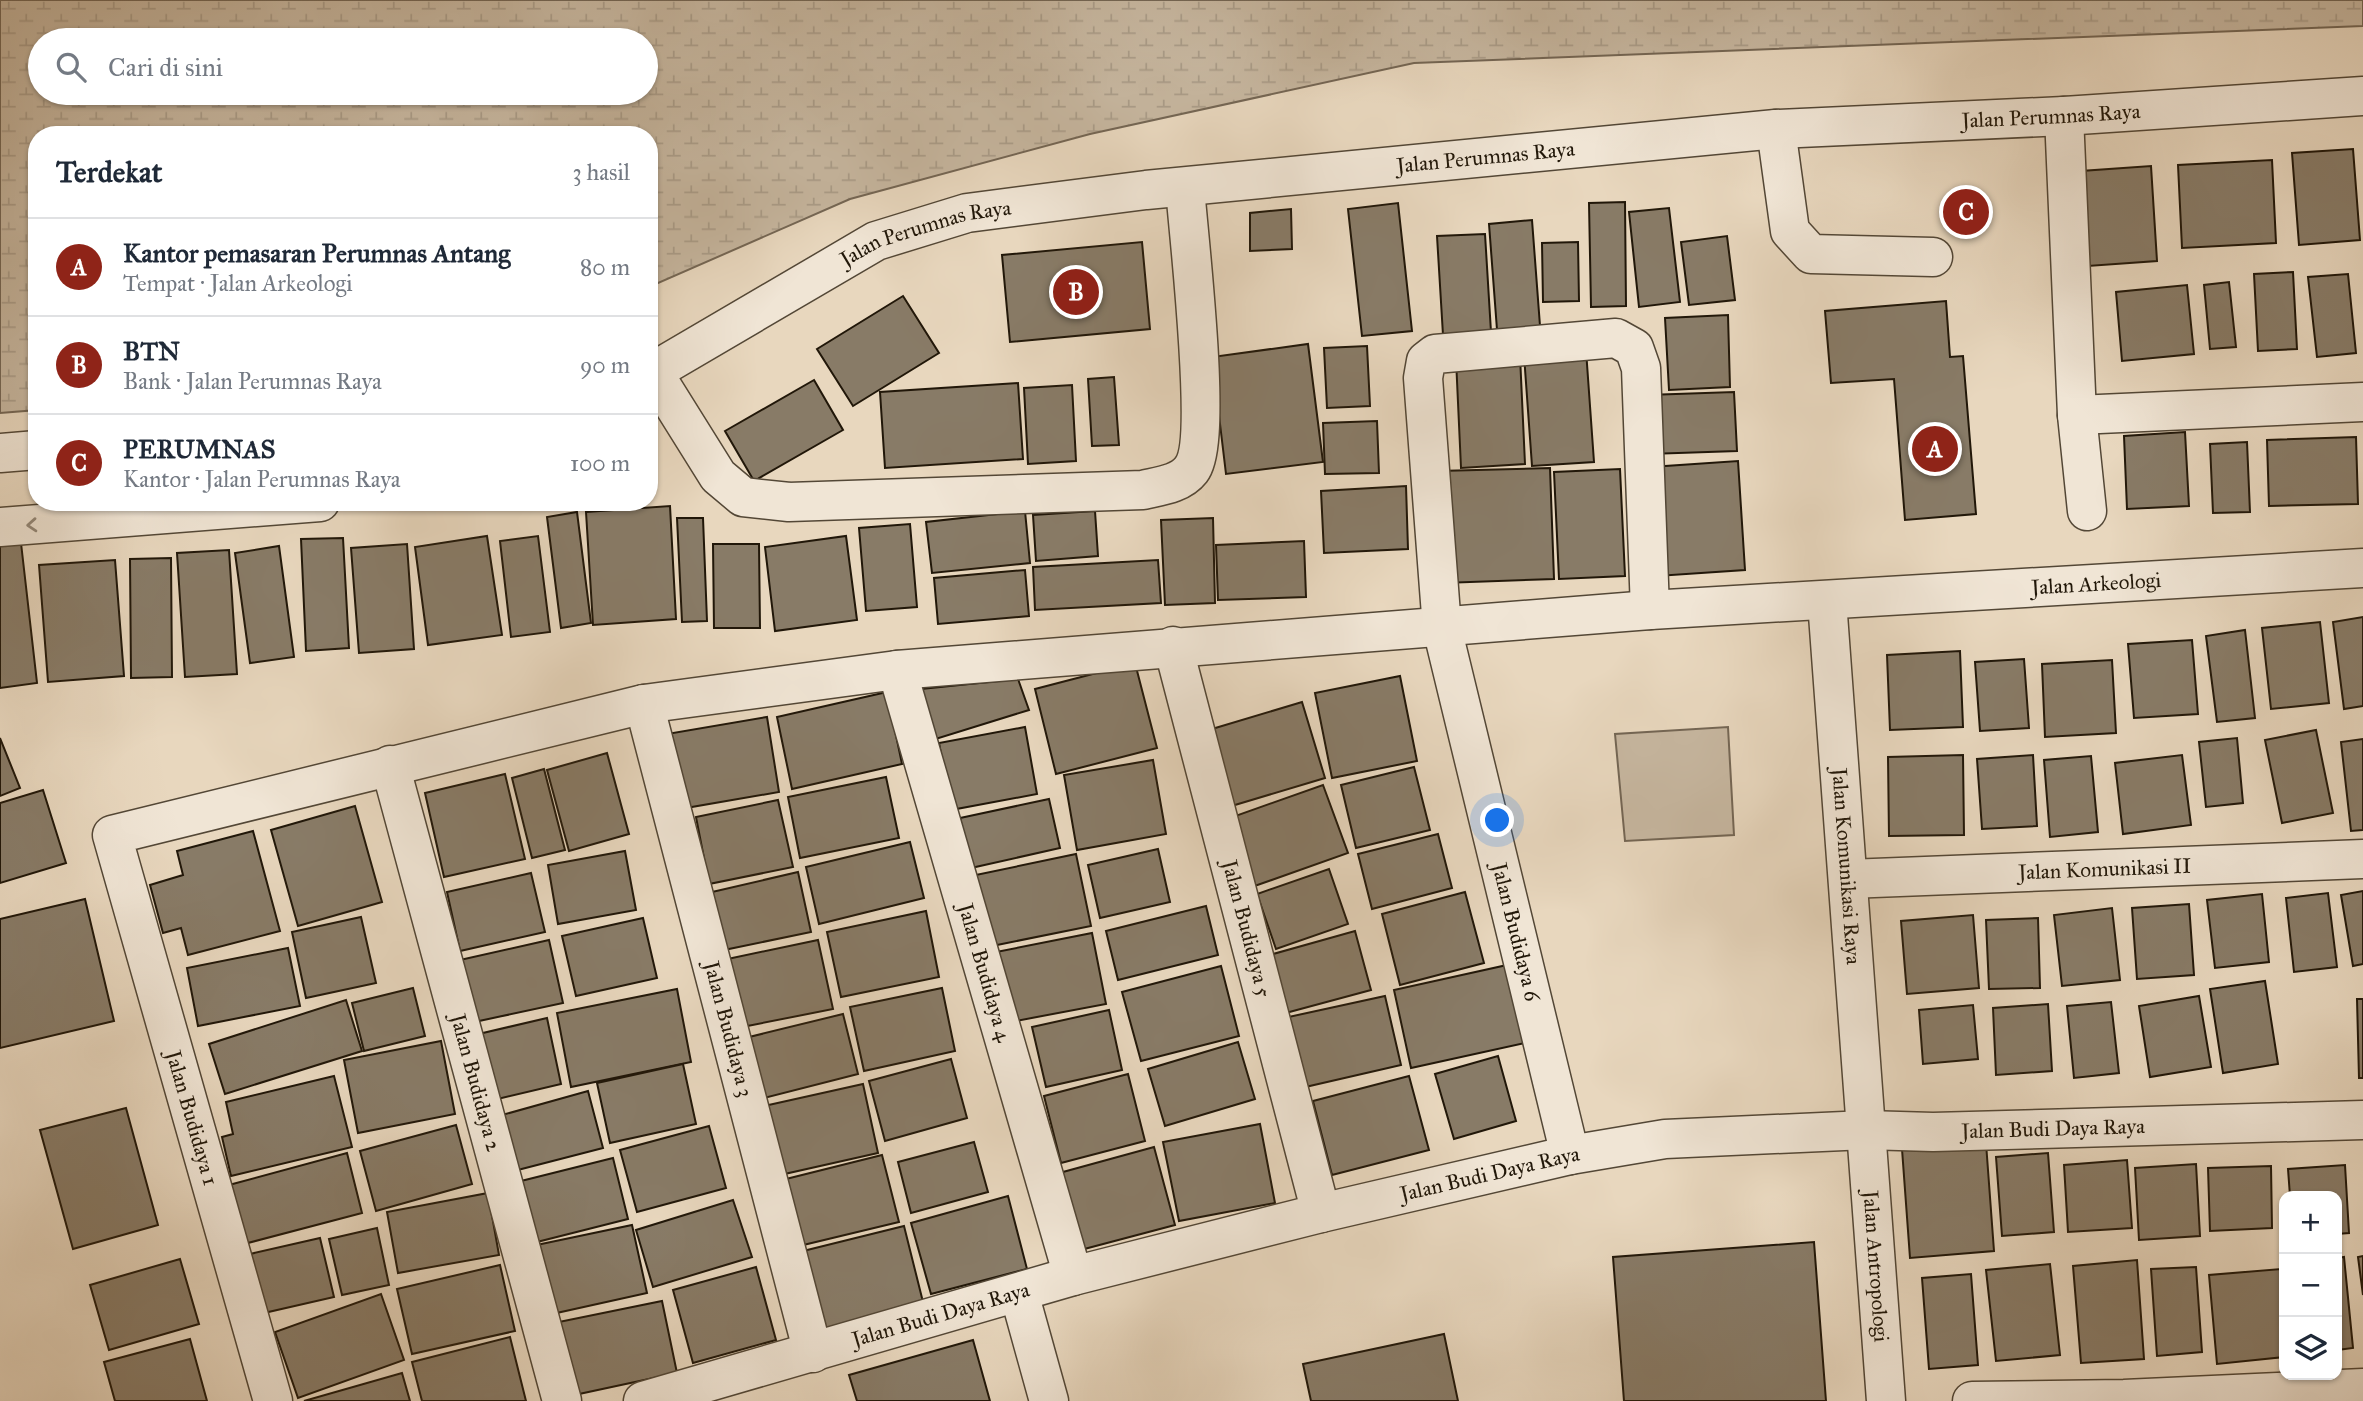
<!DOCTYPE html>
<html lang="id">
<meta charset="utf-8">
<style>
:root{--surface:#fff;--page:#f6f6f7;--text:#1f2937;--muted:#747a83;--line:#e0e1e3;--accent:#8f2418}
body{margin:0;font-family:"IM FELL Great Primer",serif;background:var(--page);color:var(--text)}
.controls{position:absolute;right:21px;bottom:21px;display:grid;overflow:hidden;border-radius:14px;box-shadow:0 2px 5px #0004}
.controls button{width:63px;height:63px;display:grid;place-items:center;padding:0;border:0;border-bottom:2px solid var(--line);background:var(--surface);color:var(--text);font:35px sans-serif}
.you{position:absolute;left:1498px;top:821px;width:24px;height:24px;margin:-18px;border:5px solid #fff;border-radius:50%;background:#1a73e8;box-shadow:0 0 0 10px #1a73e833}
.badge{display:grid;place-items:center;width:46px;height:46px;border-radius:50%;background:var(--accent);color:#fff;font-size:23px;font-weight:700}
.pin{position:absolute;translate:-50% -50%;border:4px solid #fff;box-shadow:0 2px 7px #0006}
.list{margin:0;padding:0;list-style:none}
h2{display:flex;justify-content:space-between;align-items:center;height:91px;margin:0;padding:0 28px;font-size:30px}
h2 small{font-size:23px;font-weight:400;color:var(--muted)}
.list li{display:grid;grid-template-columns:46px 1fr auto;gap:21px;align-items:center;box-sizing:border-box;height:98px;padding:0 28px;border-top:2px solid var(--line)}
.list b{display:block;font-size:26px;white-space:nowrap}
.list p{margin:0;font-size:23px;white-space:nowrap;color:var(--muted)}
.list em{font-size:23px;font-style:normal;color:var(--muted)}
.icon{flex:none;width:38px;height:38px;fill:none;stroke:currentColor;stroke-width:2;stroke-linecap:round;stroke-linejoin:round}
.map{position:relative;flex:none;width:2363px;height:1401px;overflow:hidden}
.search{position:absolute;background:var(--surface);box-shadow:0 2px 5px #0004;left:28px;top:28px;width:630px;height:77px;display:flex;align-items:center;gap:18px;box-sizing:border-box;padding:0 24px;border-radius:38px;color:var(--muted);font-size:26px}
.panel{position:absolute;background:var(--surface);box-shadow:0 2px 5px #0004;left:28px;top:126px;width:630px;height:385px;border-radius:28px}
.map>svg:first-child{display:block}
</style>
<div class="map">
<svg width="2363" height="1401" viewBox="0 0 2363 1401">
<defs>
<pattern id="wetland-marsh" width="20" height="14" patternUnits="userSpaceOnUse" patternTransform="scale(1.75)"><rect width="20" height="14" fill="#c6b69f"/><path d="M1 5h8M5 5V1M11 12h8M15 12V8" fill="none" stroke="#aa9c88"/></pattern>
</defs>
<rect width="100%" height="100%" fill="#e8d7be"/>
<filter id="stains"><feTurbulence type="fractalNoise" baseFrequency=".00286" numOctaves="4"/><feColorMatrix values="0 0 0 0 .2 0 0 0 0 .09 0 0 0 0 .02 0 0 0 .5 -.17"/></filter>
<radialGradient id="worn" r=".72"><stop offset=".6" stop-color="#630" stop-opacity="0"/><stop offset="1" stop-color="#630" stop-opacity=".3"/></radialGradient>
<path fill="url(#wetland-marsh)" stroke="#746654" stroke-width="2" fill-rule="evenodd" d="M0,0H2363V26L1414,63L1090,134L850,199L649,287V135H37V410L0,413ZM40,40H646V93H40Z"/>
<path fill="#c6b69f" stroke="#746654" stroke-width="2" d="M1728,727L1734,835L1625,841L1615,734Z"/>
<g fill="#887b67" stroke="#211709" stroke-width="2">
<path d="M2353,149L2360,240L2299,245L2292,153Z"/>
<path d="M2272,160L2276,243L2182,248L2178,165Z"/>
<path d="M2151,166L2157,261L2088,266L2081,171Z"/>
<path d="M1625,202L1626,306L1591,307L1589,203Z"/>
<path d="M1398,203L1412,331L1362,336L1348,209Z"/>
<path d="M1669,208L1680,302L1639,307L1629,212Z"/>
<path d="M1291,209L1292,249L1250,251V213Z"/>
<path d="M1532,220L1541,339L1498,343L1489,224Z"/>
<path d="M1485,234L1491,332L1443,335L1437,236Z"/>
<path d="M1727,236L1735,300L1689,305L1681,242Z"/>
<path d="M1142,242L1150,329L1010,342L1002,255Z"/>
<path d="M1578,242L1579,301L1543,302L1542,243Z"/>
<path d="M2293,272L2297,349L2258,351L2254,274Z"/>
<path d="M2348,274L2356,353L2317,357L2308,277Z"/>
<path d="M2229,282L2236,347L2210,349L2204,285Z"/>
<path d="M2187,285L2194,354L2122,361L2116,292Z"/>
<path d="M903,296L939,353L853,406L817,349Z"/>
<path d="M1946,301L1950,357L1963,356L1976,514L1905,520L1894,379L1831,383L1825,311Z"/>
<path d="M1728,315L1730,387L1669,390L1665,318Z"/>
<path d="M1308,344L1323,462L1226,474L1212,357Z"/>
<path d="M1367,346L1370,406L1327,408L1324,348Z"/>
<path d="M1586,350L1594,462L1532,466L1524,355Z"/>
<path d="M1520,356L1525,464L1461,468L1456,359Z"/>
<path d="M1114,377L1119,445L1092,446L1088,379Z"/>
<path d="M814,380L843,430L754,481L725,431Z"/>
<path d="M1018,383L1023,459L885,468L880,392Z"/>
<path d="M1072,385L1076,461L1028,464L1024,388Z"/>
<path d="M1734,392L1737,451L1649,454L1647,395Z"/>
<path d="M1377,421L1379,473L1325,474L1323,423Z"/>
<path d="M2185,432L2189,506L2127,509L2124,436Z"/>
<path d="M2356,437L2358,504L2269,506L2267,440Z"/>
<path d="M2247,442L2250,512L2213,513L2210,444Z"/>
<path d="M1738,461L1745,570L1657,576L1651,467Z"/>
<path d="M1550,468L1554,579L1443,583L1438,471Z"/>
<path d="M1620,469L1625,576L1559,579L1554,472Z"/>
<path d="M1406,486L1408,549L1324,553L1321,491Z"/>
<path d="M670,506L676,619L593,625L586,512Z"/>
<path d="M1025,511L1030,563L932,573L926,522Z"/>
<path d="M1095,511L1098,556L1036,561L1033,515Z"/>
<path d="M577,512L591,623L561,628L547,517Z"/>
<path d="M677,518H703L707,621L682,622Z"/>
<path d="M1213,518L1215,603L1165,605L1161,520Z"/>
<path d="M910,524L917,607L866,611L859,528Z"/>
<path d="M487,536L502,635L428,645L415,547Z"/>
<path d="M538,536L550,632L511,637L500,541Z"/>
<path d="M846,536L857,620L775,631L765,547Z"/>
<path d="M343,538L349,648L306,651L301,539Z"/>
<path d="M1304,541L1306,597L1218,600L1216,545Z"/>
<path d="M21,543L37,683L0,688V545Z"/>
<path d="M407,544L414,649L359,653L351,548Z"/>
<path d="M713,544H759L760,628H714Z"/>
<path d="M279,546L294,657L250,663L235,553Z"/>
<path d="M229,550L237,674L185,677L177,553Z"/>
<path d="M171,558L172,677L131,678L130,559Z"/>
<path d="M115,560L124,676L48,682L39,565Z"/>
<path d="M1158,560L1161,603L1035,610L1033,567Z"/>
<path d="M1025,570L1029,616L938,624L934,578Z"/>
<path d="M2363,617V706L2344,709L2333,622Z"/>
<path d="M2320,622L2329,703L2271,709L2262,628Z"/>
<path d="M2245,630L2255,718L2217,722L2206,636Z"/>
<path d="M2192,640L2198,714L2134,718L2128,644Z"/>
<path d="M1960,651L1963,727L1890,730L1887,655Z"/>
<path d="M2024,659L2029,728L1980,731L1975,662Z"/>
<path d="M2112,660L2116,733L2045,737L2042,664Z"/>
<path d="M1135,663L1157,748L1056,774L1035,689Z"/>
<path d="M1400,676L1417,761L1332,778L1315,693Z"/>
<path d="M1018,679L1029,710L926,742L921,689Z"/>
<path d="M887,692L902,764L792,789L777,717Z"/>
<path d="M1302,702L1325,778L1225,808L1202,732Z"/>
<path d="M767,717L779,792L680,809L667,734Z"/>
<path d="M1025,727L1037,794L951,810L939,743Z"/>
<path d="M2316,730L2333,813L2282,823L2265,740Z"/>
<path d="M0,738L20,788L0,796Z"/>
<path d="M2237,738L2243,803L2206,807L2199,742Z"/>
<path d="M2363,739V830L2351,831L2341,742Z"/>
<path d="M607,753L629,834L569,851L547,770Z"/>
<path d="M1963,755L1964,835L1889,836L1888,757Z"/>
<path d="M2033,755L2037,826L1982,829L1977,759Z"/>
<path d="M2182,755L2191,825L2123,834L2115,763Z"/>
<path d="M2091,756L2098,832L2050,837L2044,760Z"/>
<path d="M1153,760L1166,834L1077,850L1064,775Z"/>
<path d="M1414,767L1430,830L1356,848L1341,785Z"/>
<path d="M544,769L565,850L532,858L512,778Z"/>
<path d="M505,774L525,859L444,877L425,793Z"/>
<path d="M886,777L899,838L800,858L788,797Z"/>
<path d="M1323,785L1348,853L1249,888L1224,820Z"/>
<path d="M43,790L66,863L0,883V803Z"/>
<path d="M1049,799L1060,848L971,868L960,818Z"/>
<path d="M778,800L793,867L709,884L696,817Z"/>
<path d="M355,806L382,902L298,926L271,830Z"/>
<path d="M253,831L280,931L188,955L181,928L163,933L150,885L183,875L177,851Z"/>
<path d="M1438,834L1452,888L1372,909L1358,854Z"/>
<path d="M910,842L924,898L819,924L806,867Z"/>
<path d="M1158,849L1170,902L1100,918L1088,865Z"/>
<path d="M625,851L636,910L558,924L548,865Z"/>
<path d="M1076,854L1091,926L987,947L971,876Z"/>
<path d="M1329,869L1348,924L1276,949L1257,894Z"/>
<path d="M798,872L811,932L724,950L712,892Z"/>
<path d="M531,873L545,932L460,951L447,892Z"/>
<path d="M2363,891V964L2353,966L2341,895Z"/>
<path d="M1465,892L1484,963L1400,985L1382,914Z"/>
<path d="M2328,893L2337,967L2294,972L2286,898Z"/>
<path d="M2262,894L2269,962L2215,968L2207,900Z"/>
<path d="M85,899L114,1021L0,1048V919Z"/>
<path d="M2189,904L2194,975L2137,979L2132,908Z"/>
<path d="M1206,906L1218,955L1118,980L1106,931Z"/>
<path d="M2112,908L2120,980L2062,986L2054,915Z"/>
<path d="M926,911L939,977L841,997L827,932Z"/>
<path d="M1973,915L1979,988L1907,994L1901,921Z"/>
<path d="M361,917L376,983L306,998L292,932Z"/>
<path d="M643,918L657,978L576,996L562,936Z"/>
<path d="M2038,918L2040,988L1989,989L1986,920Z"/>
<path d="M1355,931L1371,990L1282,1014L1266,956Z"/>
<path d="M1092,933L1106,1004L1005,1023L991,953Z"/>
<path d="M549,940L563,1003L465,1024L451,962Z"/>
<path d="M818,940L833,1009L732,1029L718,961Z"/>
<path d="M288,948L300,1006L198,1026L187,968Z"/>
<path d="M1507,965L1525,1043L1411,1068L1394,990Z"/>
<path d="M1221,966L1239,1036L1141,1061L1122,992Z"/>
<path d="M2265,981L2278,1064L2223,1073L2210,989Z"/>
<path d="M413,988L425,1036L364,1051L352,1003Z"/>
<path d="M942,988L955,1051L864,1071L850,1007Z"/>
<path d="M677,989L691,1062L571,1087L557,1013Z"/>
<path d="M1385,996L1401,1065L1301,1088L1284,1018Z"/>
<path d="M2199,996L2211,1067L2150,1077L2139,1006Z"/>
<path d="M2357,999H2363V1078H2359Z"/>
<path d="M346,1000L362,1051L225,1094L209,1044Z"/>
<path d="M2111,1002L2119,1073L2074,1078L2067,1006Z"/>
<path d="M2048,1004L2052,1071L1996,1075L1993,1008Z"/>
<path d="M1973,1005L1978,1059L1923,1064L1919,1010Z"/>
<path d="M1109,1010L1122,1070L1046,1087L1032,1027Z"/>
<path d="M843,1014L858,1074L760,1099L745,1038Z"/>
<path d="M547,1018L561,1084L485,1102L470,1036Z"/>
<path d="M441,1041L455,1114L358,1133L344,1060Z"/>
<path d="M1238,1042L1255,1099L1165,1126L1148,1069Z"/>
<path d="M1498,1056L1516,1121L1454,1139L1435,1074Z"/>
<path d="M951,1059L967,1118L885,1141L869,1081Z"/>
<path d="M683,1064L696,1124L610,1143L597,1083Z"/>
<path d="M1128,1074L1145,1141L1061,1163L1044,1096Z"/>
<path d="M334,1076L352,1147L231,1176L222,1137L233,1134L226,1102Z"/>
<path d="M1409,1076L1429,1150L1332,1175L1313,1101Z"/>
<path d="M863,1084L878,1153L780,1175L764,1106Z"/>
<path d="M588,1091L603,1148L510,1172L495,1117Z"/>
<path d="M126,1108L158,1225L73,1249L40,1130Z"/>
<path d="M1260,1124L1275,1203L1179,1221L1163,1142Z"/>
<path d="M456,1125L472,1184L376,1211L360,1151Z"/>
<path d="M709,1126L726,1188L637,1212L620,1150Z"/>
<path d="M974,1142L988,1192L911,1213L898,1162Z"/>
<path d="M1986,1143L1994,1251L1910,1258L1902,1149Z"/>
<path d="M1154,1147L1175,1225L1073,1252L1052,1175Z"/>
<path d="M347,1153L362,1213L244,1244L229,1185Z"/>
<path d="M2048,1153L2054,1232L2002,1236L1996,1157Z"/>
<path d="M882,1155L899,1222L795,1247L778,1181Z"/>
<path d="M613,1158L628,1219L533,1243L517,1182Z"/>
<path d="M2127,1160L2132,1228L2068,1232L2064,1165Z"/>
<path d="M2196,1164L2200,1236L2139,1240L2135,1168Z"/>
<path d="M2345,1165L2349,1233L2337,1234V1196H2290L2288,1169Z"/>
<path d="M2271,1166L2272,1228L2210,1231L2208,1168Z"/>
<path d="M488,1193L499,1255L398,1273L387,1212Z"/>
<path d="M1008,1196L1027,1269L931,1294L911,1223Z"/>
<path d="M733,1200L752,1257L653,1287L636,1230Z"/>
<path d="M632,1225L647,1293L543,1316L527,1247Z"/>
<path d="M904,1226L924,1306L811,1335L791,1254Z"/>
<path d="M377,1228L389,1285L342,1295L329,1239Z"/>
<path d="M320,1238L334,1297L264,1313L250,1254Z"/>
<path d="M1814,1242L1826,1401H1624L1613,1257Z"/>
<path d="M2363,1256V1295L2358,1257Z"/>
<path d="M2344,1257L2353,1348L2337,1350V1258Z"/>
<path d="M180,1259L199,1324L109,1350L90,1285Z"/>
<path d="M2137,1260L2144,1359L2081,1363L2073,1266Z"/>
<path d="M2050,1264L2060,1355L1996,1361L1986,1270Z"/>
<path d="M500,1265L515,1331L412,1354L397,1289Z"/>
<path d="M756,1267L776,1340L693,1363L673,1290Z"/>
<path d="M2196,1267L2202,1352L2157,1356L2151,1269Z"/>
<path d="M2281,1269L2284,1357L2217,1364L2209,1275Z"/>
<path d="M1971,1274L1978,1365L1929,1369L1922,1278Z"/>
<path d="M381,1294L404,1360L298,1398L275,1332Z"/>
<path d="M662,1301L677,1373L565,1397L549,1324Z"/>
<path d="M1444,1334L1458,1401H1311L1303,1364Z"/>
<path d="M510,1337L526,1401H422L412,1362Z"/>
<path d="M190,1339L207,1401H115L104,1362Z"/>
<path d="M973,1340L990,1401H857L849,1375Z"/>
<path d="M402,1373L410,1401H304Z"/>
</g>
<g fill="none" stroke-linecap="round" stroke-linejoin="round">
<defs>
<g id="minor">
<path d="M2064,116L2077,415L2087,511"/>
<path d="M1776,129L1790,231L1811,254L1933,257"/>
<path d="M653,372L718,476L743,497L789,502L1143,490C1160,486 1180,484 1191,470C1214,442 1188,233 1185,187"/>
<path id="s1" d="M649,374L876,241L967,213L1146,190L1776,129L2064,116L2363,96"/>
<path d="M2077,415L2363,402"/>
<path d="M0,453L37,450"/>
<path d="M0,527L320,502"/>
<path id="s2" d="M1827,601L1886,1401"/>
<path id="s3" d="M1173,646L1321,1213"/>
<path id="s4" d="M897,670L1073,1276"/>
<path id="s5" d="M644,704L813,1353"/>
<path id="s6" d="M390,765L562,1401"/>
<path id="s7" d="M1848,879L2363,859"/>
<path d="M1570,1155L1442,628L1423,378L1426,361L1435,354L1616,338L1634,348L1641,368L1650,610"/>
<path d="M1019,1293L1049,1401"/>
<path id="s8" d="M273,1401L112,835L644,704L897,670L1650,610L2363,568"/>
<path id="s9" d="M643,1401L1073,1276L1321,1213L1570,1155L1665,1139L1866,1130L1933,1132L2363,1120"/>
<path d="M1972,1401L2124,1399L2363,1388"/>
</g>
</defs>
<use href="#minor" stroke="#534736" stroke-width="41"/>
<use href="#minor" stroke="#f0e5d5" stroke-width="38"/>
</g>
<defs><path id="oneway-chevron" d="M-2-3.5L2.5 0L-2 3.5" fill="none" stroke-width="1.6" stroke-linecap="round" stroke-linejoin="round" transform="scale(1.75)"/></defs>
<use stroke="#938879" href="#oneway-chevron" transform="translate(32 525) rotate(176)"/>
<g text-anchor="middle" stroke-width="7" stroke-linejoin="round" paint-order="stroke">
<g font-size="21" fill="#211709" stroke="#f0e5d5">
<text dy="7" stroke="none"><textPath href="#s1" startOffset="1447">Jalan Perumnas Raya</textPath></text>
<text dy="7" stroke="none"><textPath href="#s1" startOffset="880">Jalan Perumnas Raya</textPath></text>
<text dy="7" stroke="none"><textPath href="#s1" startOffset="313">Jalan Perumnas Raya</textPath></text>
<text dy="7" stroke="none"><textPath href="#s8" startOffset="2594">Jalan Arkeologi</textPath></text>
<text dy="7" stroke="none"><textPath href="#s2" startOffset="266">Jalan Komunikasi Raya</textPath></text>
<text dy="7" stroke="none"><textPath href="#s7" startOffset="257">Jalan Komunikasi II</textPath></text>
<text dy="7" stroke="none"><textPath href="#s3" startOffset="292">Jalan Budidaya 5</textPath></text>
<text transform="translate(1516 932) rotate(76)" y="7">Jalan Budidaya 6</text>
<text dy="7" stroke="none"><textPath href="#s4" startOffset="315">Jalan Budidaya 4</textPath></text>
<text dy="7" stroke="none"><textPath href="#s5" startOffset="336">Jalan Budidaya 3</textPath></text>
<text dy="7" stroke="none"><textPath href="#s6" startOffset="329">Jalan Budidaya 2</textPath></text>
<text transform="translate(192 1118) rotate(74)" y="7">Jalan Budidaya 1</text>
<text dy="7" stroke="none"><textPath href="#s9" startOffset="1444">Jalan Budi Daya Raya</textPath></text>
<text dy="7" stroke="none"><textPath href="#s9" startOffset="877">Jalan Budi Daya Raya</textPath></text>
<text dy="7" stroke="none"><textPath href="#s2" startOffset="667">Jalan Antropologi</textPath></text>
<text dy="7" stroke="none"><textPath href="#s9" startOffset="310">Jalan Budi Daya Raya</textPath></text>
</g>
</g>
<rect width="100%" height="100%" filter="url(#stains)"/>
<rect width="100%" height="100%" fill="url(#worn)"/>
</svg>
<div class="controls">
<button>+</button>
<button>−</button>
<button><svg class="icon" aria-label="layers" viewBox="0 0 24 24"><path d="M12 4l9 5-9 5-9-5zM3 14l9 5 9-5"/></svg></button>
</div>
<div class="you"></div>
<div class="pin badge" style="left:1935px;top:449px">A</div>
<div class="pin badge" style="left:1076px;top:292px">B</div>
<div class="pin badge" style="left:1966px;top:212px">C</div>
<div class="search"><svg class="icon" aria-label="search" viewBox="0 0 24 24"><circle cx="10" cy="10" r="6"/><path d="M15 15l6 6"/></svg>Cari di sini</div>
<section class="panel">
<h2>Terdekat<small>3 hasil</small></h2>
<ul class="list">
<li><span class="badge">A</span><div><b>Kantor pemasaran Perumnas Antang</b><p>Tempat · Jalan Arkeologi</p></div><em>80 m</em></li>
<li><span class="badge">B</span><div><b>BTN</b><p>Bank · Jalan Perumnas Raya</p></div><em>90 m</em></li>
<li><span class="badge">C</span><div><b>PERUMNAS</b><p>Kantor · Jalan Perumnas Raya</p></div><em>100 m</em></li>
</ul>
</section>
</div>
